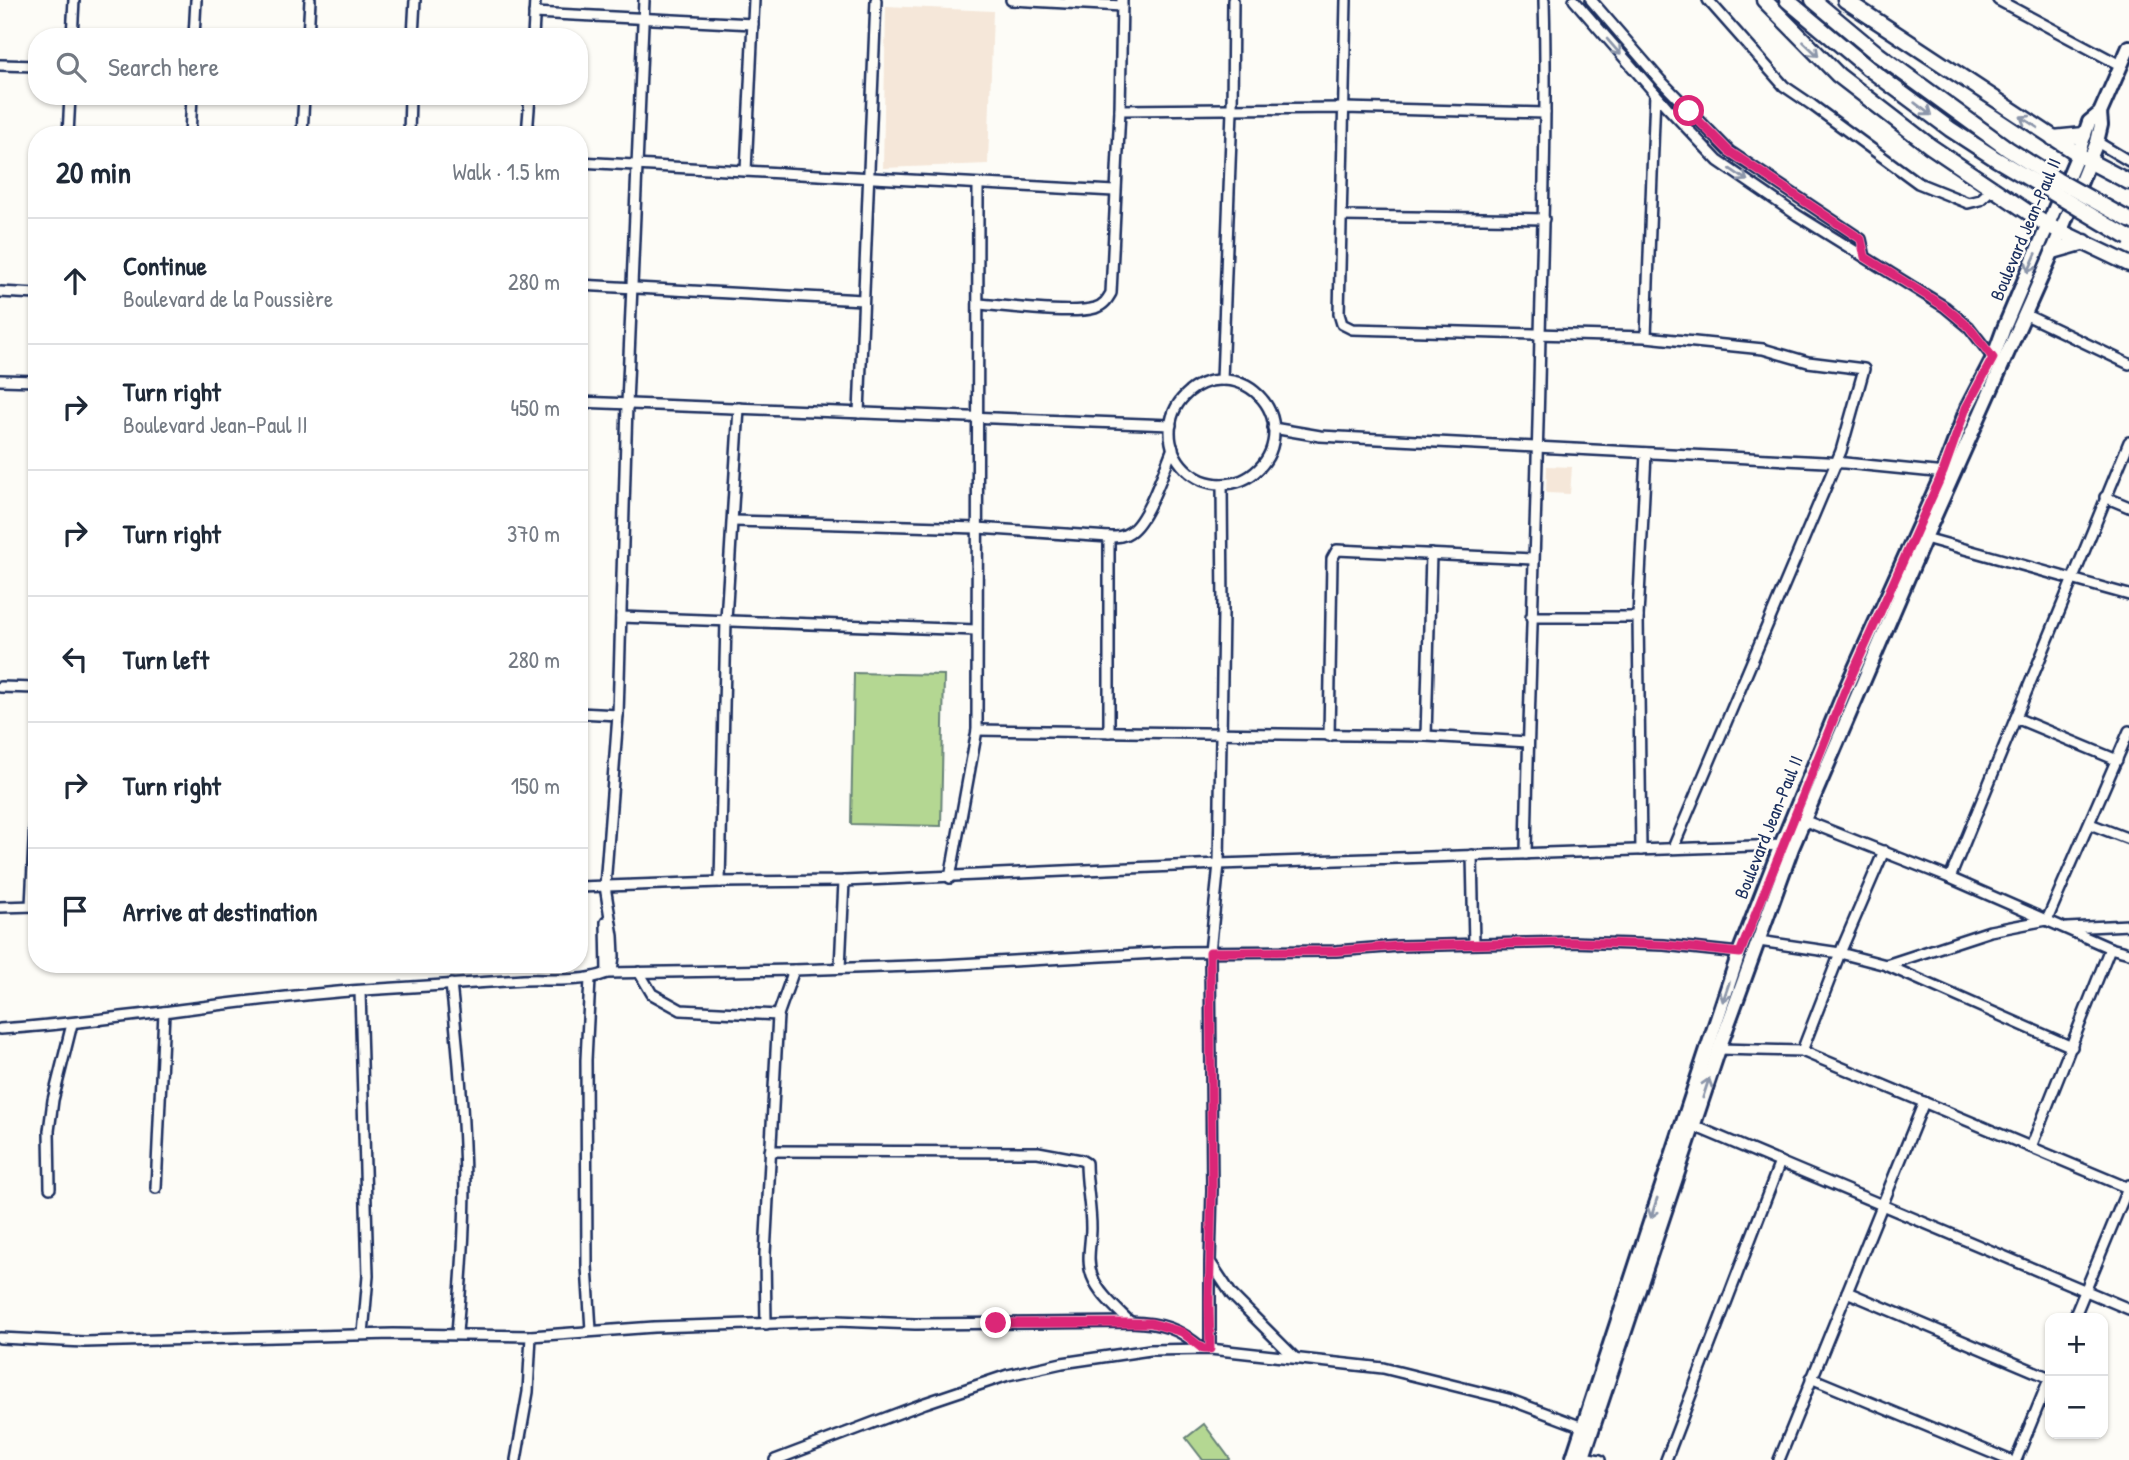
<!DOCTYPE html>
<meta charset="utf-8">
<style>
:root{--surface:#fff;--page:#f2f2f3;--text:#1f2937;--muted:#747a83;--line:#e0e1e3}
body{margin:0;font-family:"Patrick Hand",sans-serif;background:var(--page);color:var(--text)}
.controls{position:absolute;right:21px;bottom:21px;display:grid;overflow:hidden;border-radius:14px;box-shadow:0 2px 5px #0004}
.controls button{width:63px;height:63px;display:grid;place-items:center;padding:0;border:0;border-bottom:2px solid var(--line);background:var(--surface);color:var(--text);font:35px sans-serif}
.stop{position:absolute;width:21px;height:21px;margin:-16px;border:5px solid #db2777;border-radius:50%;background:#fff}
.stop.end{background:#db2777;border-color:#fff;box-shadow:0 2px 7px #0008}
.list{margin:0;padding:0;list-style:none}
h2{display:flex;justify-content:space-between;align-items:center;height:91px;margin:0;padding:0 28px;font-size:30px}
h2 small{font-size:23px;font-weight:400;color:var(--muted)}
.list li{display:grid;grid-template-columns:46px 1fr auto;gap:21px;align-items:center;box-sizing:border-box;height:126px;padding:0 28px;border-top:2px solid var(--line)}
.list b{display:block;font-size:26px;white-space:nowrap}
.list p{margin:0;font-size:23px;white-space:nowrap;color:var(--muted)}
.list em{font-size:23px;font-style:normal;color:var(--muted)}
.icon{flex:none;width:38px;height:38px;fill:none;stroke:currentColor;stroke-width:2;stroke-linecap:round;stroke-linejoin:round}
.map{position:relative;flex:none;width:2129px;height:1460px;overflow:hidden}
.search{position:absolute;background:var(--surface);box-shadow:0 2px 5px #0004;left:28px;top:28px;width:560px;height:77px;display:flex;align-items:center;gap:18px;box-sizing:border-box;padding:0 24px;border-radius:28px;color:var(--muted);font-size:26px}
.panel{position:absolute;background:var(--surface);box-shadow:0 2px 5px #0004;left:28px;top:126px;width:560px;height:847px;border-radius:28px}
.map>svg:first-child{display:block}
</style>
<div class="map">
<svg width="2129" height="1460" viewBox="0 0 2129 1460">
<rect width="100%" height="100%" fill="#fdfcf7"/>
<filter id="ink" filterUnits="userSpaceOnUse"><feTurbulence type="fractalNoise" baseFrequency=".0143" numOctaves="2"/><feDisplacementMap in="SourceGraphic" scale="14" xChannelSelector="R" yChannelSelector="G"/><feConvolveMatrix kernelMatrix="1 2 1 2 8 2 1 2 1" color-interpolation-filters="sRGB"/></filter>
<g filter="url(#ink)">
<g fill="#f5e7d9">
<path d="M886,6L993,11L988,164L883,168Z"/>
<path d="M1547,466L1572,467L1570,494L1546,493Z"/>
</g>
<g fill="#b4d792" stroke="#688378" stroke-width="2">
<path d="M854,673L944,675L941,826L851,824Z"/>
<path d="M1204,1424L1230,1459L1229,1460H1203L1186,1438Z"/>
</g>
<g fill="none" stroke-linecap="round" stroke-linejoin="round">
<defs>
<g id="minor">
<path d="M1011,0L1122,6"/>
<path d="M1346,0L1339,314L1342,324L1352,329L1646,337L1763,349L1808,362L1864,369L1841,451L1673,848"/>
<path d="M1574,0L1667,107L1718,161L1797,215L1945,307L1969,327L1993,358"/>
<path d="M1591,0L1661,81L1729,151L1861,239L1865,257"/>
<path d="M1708,0L1784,86L1812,105L1918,183L1968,203L1980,200L1993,188"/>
<path d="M1998,0L2120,65"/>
<path d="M534,13L753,24"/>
<path d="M72,37L74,0"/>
<path d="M194,37L196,0"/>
<path d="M308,37L310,0"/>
<path d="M413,37L415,0"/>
<path d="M533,37L535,0"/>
<path d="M0,65L37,66"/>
<path d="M1120,110L1344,108L1545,113"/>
<path d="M68,135L70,96"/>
<path d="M190,135L192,96"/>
<path d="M302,135L304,96"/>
<path d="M409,135L410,96"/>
<path d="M527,135L530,96"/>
<path d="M2097,142L2129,161"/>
<path d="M579,162L1114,191"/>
<path d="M746,171L754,0"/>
<path d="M1342,216L1544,219"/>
<path d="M579,285L863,300"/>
<path d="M0,292L37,294"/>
<path d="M979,304C1006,306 1072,315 1095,308C1104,305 1107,300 1111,293L1120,110L1122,0"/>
<path d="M2024,314L2129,364"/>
<path d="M1646,337L1655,93"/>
<path d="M0,380L37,381"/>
<path d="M1222,380L1232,110L1233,0"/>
<circle cx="1222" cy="432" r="52"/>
<path d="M579,402L1171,425"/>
<path d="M859,413L876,0"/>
<path d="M1273,428L1320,436L1845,463L1945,473"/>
<path d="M1222,484L1223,613L1219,864L1210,952L1212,1190L1210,1262L1232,1295L1294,1357"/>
<path d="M2105,497L2129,507"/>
<path d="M733,521L977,528L1109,537V732"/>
<path d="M1109,537C1117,537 1123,537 1130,532C1148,520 1164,469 1173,448"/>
<path d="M1925,538L2129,595"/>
<path d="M621,617L976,630"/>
<path d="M1531,617H1638"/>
<path d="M0,687L37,688"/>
<path d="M579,713L618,715"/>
<path d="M2016,718L2117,760"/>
<path d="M977,730L1426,736L1528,742"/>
<path d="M1329,736L1332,559L1337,550L1533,559"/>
<path d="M1426,736L1431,554"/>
<path d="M1803,820L1950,878L2110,948L2129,953"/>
<path d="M2090,824L2129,839"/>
<path d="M1641,850L1638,617L1646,453"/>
<path d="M1526,854C1529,680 1537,507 1540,334C1543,223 1547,111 1544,0"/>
<path d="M1472,855L1474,944"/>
<path d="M950,878L977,730L978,184"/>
<path d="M1950,878L2129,442"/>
<path d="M720,882L726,620L739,408"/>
<path d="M579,887L720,882L844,881L1219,864L1784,845"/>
<path d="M31,906L37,780"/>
<path d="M0,907L35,906"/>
<path d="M606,922L607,973"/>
<path d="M2067,928L2129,925"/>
<path d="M1759,941L1840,953L1886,965L2072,1047"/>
<path d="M1886,965L1990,931L2047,920L2129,731"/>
<path d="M840,968L844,881"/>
<path d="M612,972L614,956L613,936L605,886L618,715L627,404L644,0"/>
<path d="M639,972L652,994L681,1010L778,1015"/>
<path d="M590,979L586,1060L587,1266L591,1330"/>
<path d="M451,984C457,1038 462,1091 464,1145C467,1208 462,1271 457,1333"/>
<path d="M360,991L368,1276L363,1334"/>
<path d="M0,1029C122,1021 242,998 364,990C417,987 470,983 523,980C551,979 581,983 607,973L794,970L941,965L1174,952L1336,951L1399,946L1571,942L1664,945L1739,953"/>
<path d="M1719,1049L1802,1051L2128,1188"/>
<path d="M1802,1051L1840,953L1884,851"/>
<path d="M1694,1126L2129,1309"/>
<path d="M2031,1147L2110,948"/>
<path d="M770,1151L1038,1152L1081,1160L1086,1163C1086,1184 1091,1206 1091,1228C1091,1244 1086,1260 1092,1276C1099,1294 1116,1308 1130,1322"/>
<path d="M50,1188L49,1131L53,1100L72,1024"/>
<path d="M156,1188L164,1012"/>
<path d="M1210,1264V1349"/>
<path d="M1847,1292L2050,1378"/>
<path d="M2074,1318L2129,1185"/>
<path d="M766,1324L765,1254L778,1015L794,970"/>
<path d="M0,1338L85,1342L393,1334L531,1336L654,1327L837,1321L915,1324L1130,1322C1162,1323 1179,1328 1203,1349"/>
<path d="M1811,1378L2009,1460"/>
<path d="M1583,1457L1600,1460"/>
<path d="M516,1460L528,1392L531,1336"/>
<path d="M775,1460L925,1403L1008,1375L1062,1363L1150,1350L1210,1349L1383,1368L1508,1399L1585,1428"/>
<path d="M1666,1460L1780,1162"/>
<path d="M1779,1460L1924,1102"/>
<path d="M2016,1460L2050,1377"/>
</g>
<g id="secondary">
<path d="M1572,1460L1707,1049L1739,953L1781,845L1846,688L1943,472L1967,408L1993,358L2004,328L2078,154L2089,122L2100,113L2129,47"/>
<path d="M1582,1460L1719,1049L1792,848L1925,538L2049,260L2097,142L2101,125L2100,113"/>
</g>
<g id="primary">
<path d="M1764,0L1838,75L1930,146L2047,225L2129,264"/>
<path d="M1787,0L1868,68"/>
<path d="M1813,0L1879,55"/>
<path d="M1845,0L2089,161L2129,182"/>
<path d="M2053,138L2084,135"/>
<path d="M2053,251L2085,242"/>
</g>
</defs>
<use href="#minor" stroke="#1b2f5e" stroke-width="14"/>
<use href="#secondary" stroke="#1b2f5e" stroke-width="18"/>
<use href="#primary" stroke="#1b2f5e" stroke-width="19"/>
<use href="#minor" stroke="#fdfcf7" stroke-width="9"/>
<use href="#secondary" stroke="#fdfcf7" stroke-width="12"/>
<use href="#primary" stroke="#fdfcf7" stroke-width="14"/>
<defs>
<g id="primary-bridge">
<path d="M1879,55L2008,149L2057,180L2129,220"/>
<path d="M1868,68L1950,129L1996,159L2129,238"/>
</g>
</defs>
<use href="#primary-bridge" stroke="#1b2f5e" stroke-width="19" stroke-linecap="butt"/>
<use href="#primary-bridge" stroke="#fdfcf7" stroke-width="14"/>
</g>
<defs><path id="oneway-shaft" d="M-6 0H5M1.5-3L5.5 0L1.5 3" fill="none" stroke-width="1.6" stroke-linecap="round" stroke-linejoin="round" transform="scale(1.75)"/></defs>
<g stroke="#8c96aa">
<use href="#oneway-shaft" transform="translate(1614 47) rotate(49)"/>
<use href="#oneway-shaft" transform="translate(1811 49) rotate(44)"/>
<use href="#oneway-shaft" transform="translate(1923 109) rotate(37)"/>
<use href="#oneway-shaft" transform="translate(2029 122) rotate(-147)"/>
<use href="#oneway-shaft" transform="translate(1739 175) rotate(34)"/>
<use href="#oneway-shaft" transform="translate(2032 263) rotate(114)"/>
<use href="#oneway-shaft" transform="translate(1726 992) rotate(109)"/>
<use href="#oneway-shaft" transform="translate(1706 1088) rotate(-72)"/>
<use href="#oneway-shaft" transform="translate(1654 1208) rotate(108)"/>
</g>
</g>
<g fill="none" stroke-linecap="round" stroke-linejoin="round" filter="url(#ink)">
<path stroke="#db2777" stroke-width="9" d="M996,1323H1151L1182,1332L1203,1349H1210L1209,1302L1212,1190L1210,952L1336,951L1399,946L1572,942L1664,945L1740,953L1846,688L1943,472L1966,408L1993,358L1969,327L1945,307L1865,257L1861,239L1729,151L1689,111"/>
</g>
<g text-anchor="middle" stroke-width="5" stroke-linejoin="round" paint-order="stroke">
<g font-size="19" fill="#1b2f5e" stroke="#fdfcf7">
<text transform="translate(2025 229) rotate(-67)" y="7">Boulevard Jean-Paul II</text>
<text transform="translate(1768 827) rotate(-68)" y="7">Boulevard Jean-Paul II</text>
</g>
</g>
</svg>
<div class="controls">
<button>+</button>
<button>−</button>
</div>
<div class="stop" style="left:1689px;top:111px"></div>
<div class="stop end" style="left:996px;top:1323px"></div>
<div class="search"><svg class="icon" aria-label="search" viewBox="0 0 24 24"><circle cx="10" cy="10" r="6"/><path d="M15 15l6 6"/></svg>Search here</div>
<section class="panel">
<h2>20 min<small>Walk · 1.5 km</small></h2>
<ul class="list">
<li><svg class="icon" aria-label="ahead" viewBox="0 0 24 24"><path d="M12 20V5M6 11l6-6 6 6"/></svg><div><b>Continue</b><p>Boulevard de la Poussière</p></div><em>280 m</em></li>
<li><svg class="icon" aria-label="right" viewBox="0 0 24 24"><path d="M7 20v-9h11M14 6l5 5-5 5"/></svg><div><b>Turn right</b><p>Boulevard Jean-Paul II</p></div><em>450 m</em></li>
<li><svg class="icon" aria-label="right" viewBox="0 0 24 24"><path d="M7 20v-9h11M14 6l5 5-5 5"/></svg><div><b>Turn right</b></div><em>370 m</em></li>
<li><svg class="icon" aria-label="left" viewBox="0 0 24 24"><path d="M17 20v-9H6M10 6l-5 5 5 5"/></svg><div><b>Turn left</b></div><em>280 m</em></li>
<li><svg class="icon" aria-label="right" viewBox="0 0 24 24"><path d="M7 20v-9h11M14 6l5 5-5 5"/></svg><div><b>Turn right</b></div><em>150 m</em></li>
<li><svg class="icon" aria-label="arrive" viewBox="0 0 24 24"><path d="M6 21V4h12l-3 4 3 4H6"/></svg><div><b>Arrive at destination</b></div></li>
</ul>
</section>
</div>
